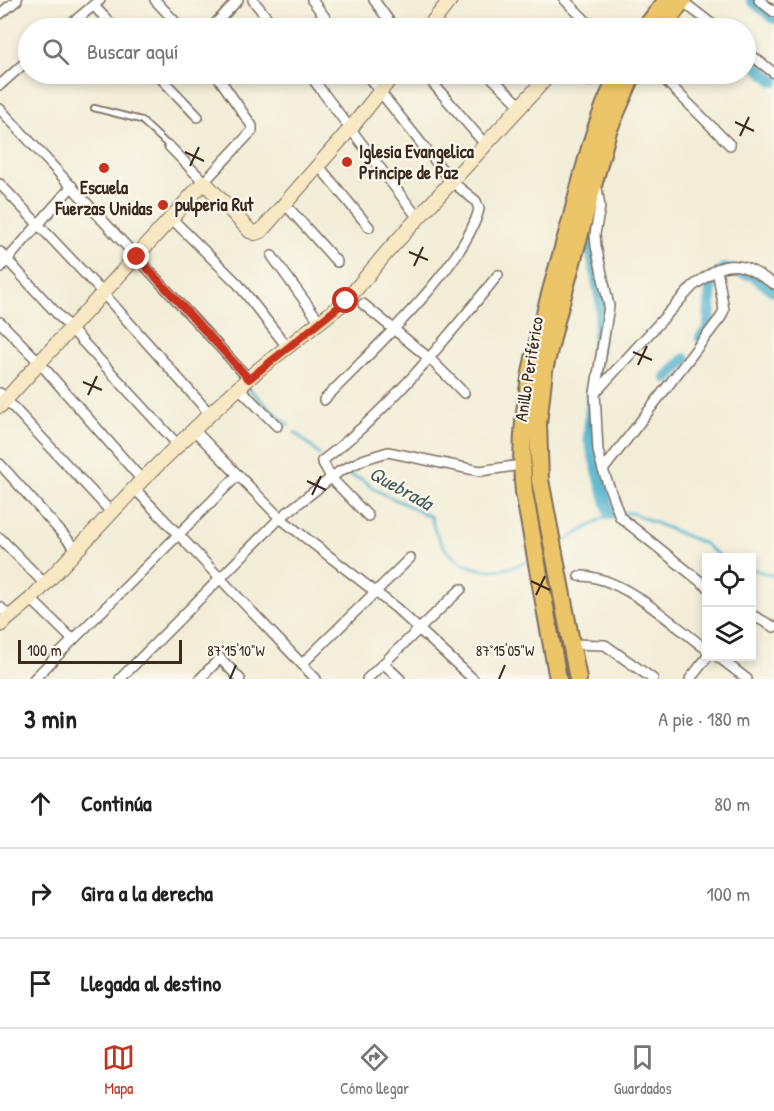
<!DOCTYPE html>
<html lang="es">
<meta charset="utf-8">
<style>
:root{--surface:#fff;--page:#f6f6f6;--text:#222;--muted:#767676;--line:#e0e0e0;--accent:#c8321e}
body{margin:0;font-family:"Patrick Hand",sans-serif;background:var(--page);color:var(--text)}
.controls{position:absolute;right:18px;bottom:18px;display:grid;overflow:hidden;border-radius:0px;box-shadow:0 3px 9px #0003}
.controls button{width:54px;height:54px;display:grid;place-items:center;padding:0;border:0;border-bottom:2px solid var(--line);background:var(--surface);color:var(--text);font:30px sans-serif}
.scale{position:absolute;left:18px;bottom:15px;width:164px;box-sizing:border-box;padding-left:6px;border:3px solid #3b2a1e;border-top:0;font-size:16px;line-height:21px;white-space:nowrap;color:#3b2a1e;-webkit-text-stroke:4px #fbf7ec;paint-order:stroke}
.stop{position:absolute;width:18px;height:18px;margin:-14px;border:4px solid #c8321e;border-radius:50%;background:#fff}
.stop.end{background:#c8321e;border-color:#fff;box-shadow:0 2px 6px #0008}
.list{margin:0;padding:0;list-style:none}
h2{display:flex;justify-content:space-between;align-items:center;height:78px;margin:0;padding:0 24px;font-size:26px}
h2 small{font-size:20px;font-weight:400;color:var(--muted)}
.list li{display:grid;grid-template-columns:39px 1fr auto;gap:18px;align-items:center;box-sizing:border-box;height:90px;padding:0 24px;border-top:2px solid var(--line)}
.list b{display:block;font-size:22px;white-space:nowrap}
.list em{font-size:20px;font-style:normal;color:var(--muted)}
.icon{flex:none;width:33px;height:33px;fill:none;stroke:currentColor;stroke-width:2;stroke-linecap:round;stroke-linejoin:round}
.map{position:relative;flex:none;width:774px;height:679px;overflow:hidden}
.search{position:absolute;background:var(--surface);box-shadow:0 3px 9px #0003;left:18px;right:18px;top:18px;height:66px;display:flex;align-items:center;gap:15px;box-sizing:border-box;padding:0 21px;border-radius:33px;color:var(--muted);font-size:22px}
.sheet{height:348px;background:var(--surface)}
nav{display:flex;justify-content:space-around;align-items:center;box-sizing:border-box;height:84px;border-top:2px solid var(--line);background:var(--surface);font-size:16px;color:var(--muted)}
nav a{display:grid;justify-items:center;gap:3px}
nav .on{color:var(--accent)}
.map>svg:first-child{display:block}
</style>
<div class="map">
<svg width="774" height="679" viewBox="0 0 774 679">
<rect width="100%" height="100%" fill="#fbf7ec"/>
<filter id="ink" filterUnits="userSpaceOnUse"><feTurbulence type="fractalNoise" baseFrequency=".0167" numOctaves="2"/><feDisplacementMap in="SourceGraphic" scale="12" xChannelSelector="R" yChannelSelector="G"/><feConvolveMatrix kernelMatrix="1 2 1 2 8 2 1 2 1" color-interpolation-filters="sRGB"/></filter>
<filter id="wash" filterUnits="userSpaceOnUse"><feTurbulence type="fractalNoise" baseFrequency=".008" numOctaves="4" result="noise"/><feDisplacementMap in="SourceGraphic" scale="24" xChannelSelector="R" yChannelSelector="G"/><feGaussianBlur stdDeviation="1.35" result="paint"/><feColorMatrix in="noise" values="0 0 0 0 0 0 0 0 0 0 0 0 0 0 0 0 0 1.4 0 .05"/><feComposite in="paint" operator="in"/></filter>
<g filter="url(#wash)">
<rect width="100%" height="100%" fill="#f2edd7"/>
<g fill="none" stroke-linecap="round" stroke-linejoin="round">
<g stroke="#4cb0cc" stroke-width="3">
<path d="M247,387L288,425"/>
<path d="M295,432L320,455"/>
<path d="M343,473L361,479L376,490L431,517C442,567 486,582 530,560"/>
<path d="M622,513H632L703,543L722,558"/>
<path d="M558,545L610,514H614"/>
<path d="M752,569L774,576"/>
</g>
<g stroke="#4cb0cc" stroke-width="12">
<path d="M752,0L774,18"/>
<path d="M746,57L774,81"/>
<path d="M588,233L602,305L593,377L589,438L610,514"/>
<path d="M701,338L709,328L711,282L724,269L753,275L774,291"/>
<path d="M667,378L685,359"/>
</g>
</g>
</g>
<g filter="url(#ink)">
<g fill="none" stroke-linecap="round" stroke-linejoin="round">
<defs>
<g id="lane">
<path d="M590,83L596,74"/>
<path d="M94,108L141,120L169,146"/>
</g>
<g id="street">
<path d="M155,0L181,28"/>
<path d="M253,0L275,28"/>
<path d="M312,0L333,28"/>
<path d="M374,0L394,28"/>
<path d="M565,0L593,28"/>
<path d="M759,0L774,12"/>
<path d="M682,1L717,28"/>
<path d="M93,5L115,28"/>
<path d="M0,14L17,0"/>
<path d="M66,28L100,0"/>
<path d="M211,28L238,0"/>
<path d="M746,51L774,73"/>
<path d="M157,74L198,117"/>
<path d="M309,74L418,218"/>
<path d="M425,74L485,144"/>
<path d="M488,74L520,105"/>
<path d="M659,74L730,145"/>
<path d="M0,85L28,60"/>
<path d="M0,109L249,379"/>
<path d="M169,146L204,182L252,131V126L216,74"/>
<path d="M318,165L369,227"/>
<path d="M0,184L102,292L210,414"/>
<path d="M597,188L600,207L595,234L596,246L609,306L595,393L598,451L603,470L620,517L706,586"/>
<path d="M285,204L337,262"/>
<path d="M171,218L238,284L288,348"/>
<path d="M0,252L178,445"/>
<path d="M272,256L320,322"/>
<path d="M0,268L72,186"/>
<path d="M363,304L430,359L464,393"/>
<path d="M0,322L38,361L142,480"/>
<path d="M239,388L277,426"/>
<path d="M0,393L111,512"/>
<path d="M595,393L693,286L717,269"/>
<path d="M324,400C367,355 465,267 479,209L476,201L452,182L366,74"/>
<path d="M194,430L280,518L396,608L473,679"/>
<path d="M0,464L77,550"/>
<path d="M603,470L721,317L724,310L717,269C740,259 754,272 774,284"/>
<path d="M134,488L316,679"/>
<path d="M368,516L332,479L322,461C391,409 444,341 498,275"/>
<path d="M0,538L45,584"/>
<path d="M579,576C622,575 672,624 706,649"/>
<path d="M31,599L73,640"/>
<path d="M0,607L10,617"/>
<path d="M752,615L774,627"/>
<path d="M570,644L605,645L653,679"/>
<path d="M717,656L747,679"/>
<path d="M302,664L410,558"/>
<path d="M384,664L400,679"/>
<path d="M34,679L238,475"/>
<path d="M120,679L280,518L340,471L365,459L388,452L480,471L521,465"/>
<path d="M200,679L220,658L240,679"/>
<path d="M367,679L461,589"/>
<path d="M690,679L708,656"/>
</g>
<g id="secondary">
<path d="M428,28L450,0"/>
<path d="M0,406L204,182L250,231L255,233L261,231L351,128L394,74"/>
<path d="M0,625L31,599L142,480L210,414L258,370L346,301L387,252L550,74"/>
</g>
<g id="highway">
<path d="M645,28L667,0"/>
<path d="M662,28L683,0"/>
<path d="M558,679L524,492C514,401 547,307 571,220C584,170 595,119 619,74"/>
<path d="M578,679L540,480L538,424L544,370L557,317L608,131L633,74"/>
</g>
</defs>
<use href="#lane" stroke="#7b6e5f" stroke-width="8"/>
<use href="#street" stroke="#7b6e5f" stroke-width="12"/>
<use href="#secondary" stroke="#7b6e5f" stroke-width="16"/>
<use href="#highway" stroke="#7b6e5f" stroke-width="20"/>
<use href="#lane" stroke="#fff" stroke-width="4.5"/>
<use href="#street" stroke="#fff" stroke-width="9"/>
<use href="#secondary" stroke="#f8e8c3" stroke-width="14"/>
<use href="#highway" stroke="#edc569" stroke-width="16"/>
</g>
</g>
<g fill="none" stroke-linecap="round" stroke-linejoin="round" filter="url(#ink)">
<path stroke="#c8321e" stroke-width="8" d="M137,257L249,379L346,301"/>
</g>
<path fill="none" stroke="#3b2a1e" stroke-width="2" d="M735,122L754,131M740,136L749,117M185,152L204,161M190,166L199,147M409,252L428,260M414,266L423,247M633,352L652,360M638,365L647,346M83,382L102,390M88,395L97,376M307,481L326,490M312,495L321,476M531,581L550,590M536,595L545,576M230,679L236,665M499,679L505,665"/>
<g fill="#c8321e" stroke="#fbf7ec" stroke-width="2">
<circle cx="347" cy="162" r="6"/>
<circle cx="104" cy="168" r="6"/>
<circle cx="163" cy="205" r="6"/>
</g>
<g text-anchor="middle" stroke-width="4.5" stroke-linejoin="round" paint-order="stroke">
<g font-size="18" font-weight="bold" fill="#3b2a1e" stroke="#fbf7ec" text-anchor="start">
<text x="359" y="158">Iglesia Evangelica<tspan x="359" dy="21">Principe de Paz</tspan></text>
<text x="104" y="194" text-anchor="middle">Escuela<tspan x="104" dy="21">Fuerzas Unidas</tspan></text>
<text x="175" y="211">pulperia Rut</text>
</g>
<g font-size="18" fill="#3b2a1e" stroke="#fbf7ec">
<text transform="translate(529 369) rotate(-81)" y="6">Anillo Periférico</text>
</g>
<g font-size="20" font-style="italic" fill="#41595b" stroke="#fbf7ec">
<text transform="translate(401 488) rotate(29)" y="7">Quebrada</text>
</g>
</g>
<g font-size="15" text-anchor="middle" fill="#3b2a1e" stroke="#fbf7ec" stroke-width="4.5" stroke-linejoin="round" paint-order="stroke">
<text x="236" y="656">87°15'10"W</text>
<text x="505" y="656">87°15'05"W</text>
</g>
</svg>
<div class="controls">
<button><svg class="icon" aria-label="locate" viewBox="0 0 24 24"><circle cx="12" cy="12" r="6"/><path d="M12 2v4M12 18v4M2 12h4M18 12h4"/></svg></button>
<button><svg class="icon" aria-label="layers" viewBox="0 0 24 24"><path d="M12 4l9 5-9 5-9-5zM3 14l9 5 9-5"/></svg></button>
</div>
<div class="scale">100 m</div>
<div class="stop" style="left:346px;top:301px"></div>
<div class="stop end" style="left:137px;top:257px"></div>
<div class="search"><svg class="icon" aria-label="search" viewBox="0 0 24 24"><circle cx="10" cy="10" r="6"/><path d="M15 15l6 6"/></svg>Buscar aquí</div>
</div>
<section class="sheet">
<h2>3 min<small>A pie · 180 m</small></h2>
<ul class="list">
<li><svg class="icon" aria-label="ahead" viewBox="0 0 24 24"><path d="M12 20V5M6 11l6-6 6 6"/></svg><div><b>Continúa</b></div><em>80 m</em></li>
<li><svg class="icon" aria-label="right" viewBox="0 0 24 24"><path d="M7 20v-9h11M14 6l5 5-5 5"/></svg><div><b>Gira a la derecha</b></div><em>100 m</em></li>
<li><svg class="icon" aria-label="arrive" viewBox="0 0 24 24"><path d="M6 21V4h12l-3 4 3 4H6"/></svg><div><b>Llegada al destino</b></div></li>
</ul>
</section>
<nav>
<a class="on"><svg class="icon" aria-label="map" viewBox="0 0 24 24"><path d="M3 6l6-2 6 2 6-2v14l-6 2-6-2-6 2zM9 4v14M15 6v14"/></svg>Mapa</a>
<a><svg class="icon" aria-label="directions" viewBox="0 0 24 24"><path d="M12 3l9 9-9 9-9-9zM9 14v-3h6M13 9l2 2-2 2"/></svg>Cómo llegar</a>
<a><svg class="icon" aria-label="saved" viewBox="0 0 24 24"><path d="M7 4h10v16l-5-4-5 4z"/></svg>Guardados</a>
</nav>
